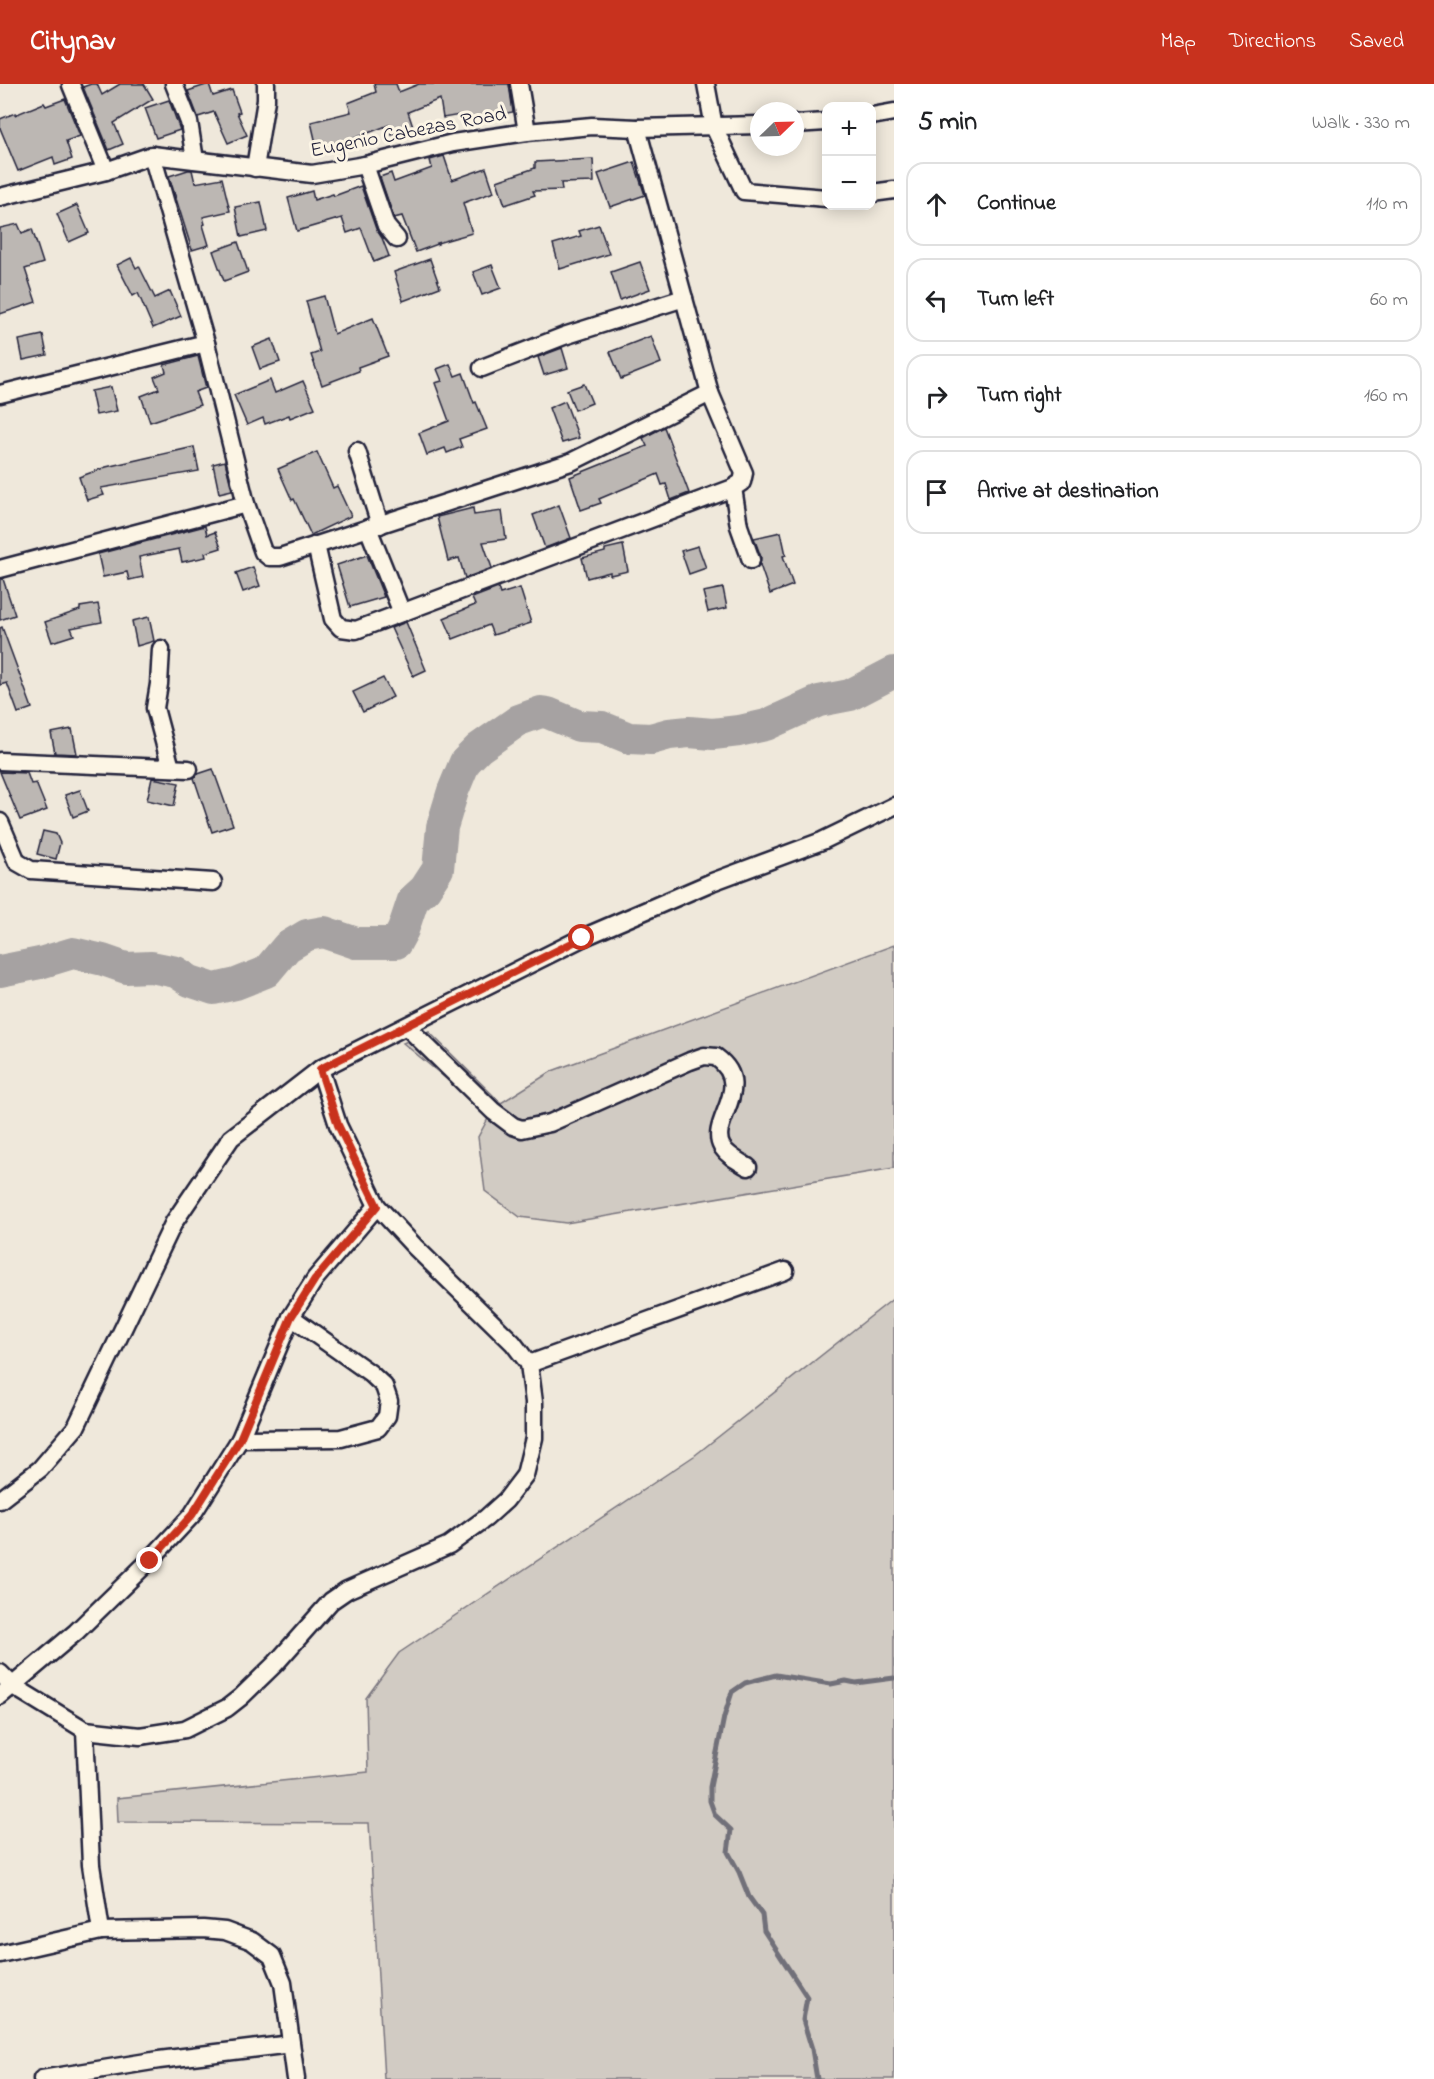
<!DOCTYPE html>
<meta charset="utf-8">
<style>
:root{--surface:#fff;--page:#f6f6f6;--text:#202124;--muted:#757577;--line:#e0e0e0;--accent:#c8321e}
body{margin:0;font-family:"Indie Flower",sans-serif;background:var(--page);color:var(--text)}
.controls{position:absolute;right:18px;top:18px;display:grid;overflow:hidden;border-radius:12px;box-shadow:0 3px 15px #0003}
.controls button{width:54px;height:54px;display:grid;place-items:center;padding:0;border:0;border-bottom:2px solid var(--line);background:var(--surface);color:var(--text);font:30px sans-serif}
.compass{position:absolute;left:750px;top:18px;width:54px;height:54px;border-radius:50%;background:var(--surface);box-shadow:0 3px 15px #0003;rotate:67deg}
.stop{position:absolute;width:18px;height:18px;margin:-14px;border:4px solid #c8321e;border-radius:50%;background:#fff}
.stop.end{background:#c8321e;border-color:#fff;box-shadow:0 2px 6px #0008}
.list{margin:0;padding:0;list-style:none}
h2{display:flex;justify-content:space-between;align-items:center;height:78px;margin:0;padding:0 24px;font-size:26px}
h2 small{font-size:20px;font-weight:400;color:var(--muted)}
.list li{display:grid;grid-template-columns:39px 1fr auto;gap:18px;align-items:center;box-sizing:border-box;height:84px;margin:0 12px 12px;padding:0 12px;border:2px solid var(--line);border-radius:18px}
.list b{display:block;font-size:22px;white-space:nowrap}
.list em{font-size:20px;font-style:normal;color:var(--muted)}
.icon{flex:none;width:33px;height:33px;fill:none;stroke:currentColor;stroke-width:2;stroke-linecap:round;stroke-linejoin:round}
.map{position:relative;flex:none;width:894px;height:1995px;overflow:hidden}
header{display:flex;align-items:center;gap:36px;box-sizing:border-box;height:84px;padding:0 30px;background:var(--accent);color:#fff}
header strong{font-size:28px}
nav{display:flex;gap:33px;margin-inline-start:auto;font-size:21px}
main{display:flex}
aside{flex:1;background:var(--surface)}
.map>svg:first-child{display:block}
</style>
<header>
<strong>Citynav</strong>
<nav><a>Map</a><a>Directions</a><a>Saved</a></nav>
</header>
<main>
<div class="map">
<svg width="894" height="1995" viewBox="0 0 894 1995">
<rect width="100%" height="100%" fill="#efe8db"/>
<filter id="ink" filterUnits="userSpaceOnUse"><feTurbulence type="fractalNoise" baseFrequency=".0167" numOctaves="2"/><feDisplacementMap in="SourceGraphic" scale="12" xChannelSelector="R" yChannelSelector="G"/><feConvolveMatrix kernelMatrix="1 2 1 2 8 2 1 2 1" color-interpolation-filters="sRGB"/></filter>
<g filter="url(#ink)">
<g fill="#d1cbc3" stroke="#7a767f" stroke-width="1.5">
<path d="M894,861V1084L566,1139L520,1133L485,1107L478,1053L490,1031L403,959L429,948L501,1019L552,987Z"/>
<path d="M894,1214V1995H384L369,1739L118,1738L117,1714L368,1688L366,1614L399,1569L694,1372Z"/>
</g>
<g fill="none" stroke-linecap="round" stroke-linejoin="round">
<path stroke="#716f79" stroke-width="5" d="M817,1995L812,1965L803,1936L807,1913L764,1847L762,1831L749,1813L739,1788L728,1768L731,1746L715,1731L710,1717V1703L724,1633L732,1608L745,1599L776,1591L831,1600L846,1597L856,1599L894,1594"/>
<path stroke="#a6a2a2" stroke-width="32" d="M0,887L40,879L73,869L103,876L126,884L151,883L176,888L190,897L214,905L236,900L266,888L287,863L307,851L324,848L356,859H396L403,846L413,816L425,805L438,785L442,743L453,707L465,678L479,664L519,636L541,628L548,629L579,642L602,643L629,654L651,655L669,650L689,648L713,650L739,647L766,641L819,617L850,611L894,588"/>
</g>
<g fill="#bcb7b3" stroke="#22223b" stroke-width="1.5">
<path d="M91,0H97L102,11L120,0H144L153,15L114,39L123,60L109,66L83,3Z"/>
<path d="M209,0L213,12L232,6L240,28L237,29L247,51L228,59L214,28L198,33L188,7Z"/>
<path d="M374,0H396L399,8L419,0H509L513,28L461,37L460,31L443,34L440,15L408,28L413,43L392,51L389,41L355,54L317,64L311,38L351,28L348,19L376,8Z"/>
<path d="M65,15L80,52L66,57L72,75L55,81L53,73L18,87L0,44V35L15,29V31L44,19L46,22Z"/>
<path d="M169,16L180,46L156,54L145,24Z"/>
<path d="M444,72L452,96L486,84L494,108L463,119L472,149L437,159L438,160L416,168L402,132L394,134L380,93L391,89L394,98L432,84L430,76Z"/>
<path d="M593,75L594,98L561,99L562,106L533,107L535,111L505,121L497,97L535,84V78Z"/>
<path d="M634,78L645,111L610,123L598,90Z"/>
<path d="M188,86H192L195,99L222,94L230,127L203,133L205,140L203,141L209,161L192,166L169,92Z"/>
<path d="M361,102L376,145L382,154L389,172L374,178L361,144L347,149L342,134L297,147L288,114L312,107L314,116L333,110L334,112Z"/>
<path d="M261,118L267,147L241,153L235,123Z"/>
<path d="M77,121L89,149L69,158L57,130Z"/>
<path d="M18,140L22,149L32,145L43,179L25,185L36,218L0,230V144Z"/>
<path d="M599,141L609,170L560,185L553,160L581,152L579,147Z"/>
<path d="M238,158L248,188L224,197L213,167Z"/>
<path d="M131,174L136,184L139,182L155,214L170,207L181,232L153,244L138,209L133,212L117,181Z"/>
<path d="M430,175L440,203L403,217L394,188Z"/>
<path d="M640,178L650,205L620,216L611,188Z"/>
<path d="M492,181L501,204L482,211L473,188Z"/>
<path d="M324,212L334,250L373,234L388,272L358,283L359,287L322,301L311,271L320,268L306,217Z"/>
<path d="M43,251L47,271L23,276L19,256Z"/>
<path d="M651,252L661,279L621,295L610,268Z"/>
<path d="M272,255L280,278L260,285L252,263Z"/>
<path d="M562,264L568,284L544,291L538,273Z"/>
<path d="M198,272L206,304L195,308L200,321L150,338L141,312L159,305L154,293L166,288L164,281Z"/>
<path d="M450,280L455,292L463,289L474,319L476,318L487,345L459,355L462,363L447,369L445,364L427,371L419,349L449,337L435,299L442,297L437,285Z"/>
<path d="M270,296L275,309L303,297L315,324L290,334L289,331L265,340L263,334L247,341L234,311Z"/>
<path d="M584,300L592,319L575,326L567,306Z"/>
<path d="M111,303L117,327L96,331L91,307Z"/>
<path d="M565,317L579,354L562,359L549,324Z"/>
<path d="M664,343L689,409L671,416L666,400L662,401L658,390L599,415L601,419L581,426L570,393L647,362L643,354Z"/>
<path d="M194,363L199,387L101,404L104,411L87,416L79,393L106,383Z"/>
<path d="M317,368L333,404L337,402L351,432L311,451L294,415L292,416L278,385Z"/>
<path d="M225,377L232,406L219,409L213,380Z"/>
<path d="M559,421L571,454L545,464L533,431Z"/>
<path d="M473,424L474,431L502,427L506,455L483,458L492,484L465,494L459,474L448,477L437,433Z"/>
<path d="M205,442L207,451L215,448L221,464L205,469L206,473L182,478L179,465L139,473L143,493L129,496L127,488L103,493L98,470Z"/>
<path d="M781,448L786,471L783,472L793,501L770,510L760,481L761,473L754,454Z"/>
<path d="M623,461L628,487L610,491V488L587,494L582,474L605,468V465Z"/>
<path d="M698,462L706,484L689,490L681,467Z"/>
<path d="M367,471L384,513L350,523L337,481Z"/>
<path d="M253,483L260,502L243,508L236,489Z"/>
<path d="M0,495H3L15,531L0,536Z"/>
<path d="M498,504L500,510L520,504L531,539L493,551L489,541L453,555L444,534L475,521L472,514Z"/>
<path d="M723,504L727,524L708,528L703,508Z"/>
<path d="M98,520L102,538L71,544L74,551L52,558L45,538L80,526V523Z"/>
<path d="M149,533L154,557L137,562L132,537Z"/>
<path d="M406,538L426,586L413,592L391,544Z"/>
<path d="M2,543L32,624L18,629L7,599L0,601V544Z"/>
<path d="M383,594L393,613L363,628L353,608Z"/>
<path d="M72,645L77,670L55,669L51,649Z"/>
<path d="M213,685L233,741L212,748L194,694L198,690Z"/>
<path d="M0,688L27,689L31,700L36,699L47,726L20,736Z"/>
<path d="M152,694L179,699L174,722L147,716Z"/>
<path d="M80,706L88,727L73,733L65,711Z"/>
<path d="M43,747L56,750L60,759L56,775L37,770Z"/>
</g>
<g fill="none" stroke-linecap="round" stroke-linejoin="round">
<defs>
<g id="minor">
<path d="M174,0L189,38L195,76"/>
<path d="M519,0L527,48"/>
<path d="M706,0L714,43L744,107L826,114"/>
<path d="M71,1L106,87"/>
<path d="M872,32L894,28"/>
<path d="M795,40L826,38"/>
<path d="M152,71L206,259L246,420"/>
<path d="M365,81L386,142L397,155"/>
<path d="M255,84L266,16V0"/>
<path d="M872,109L894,106"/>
<path d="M0,113L106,87L152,71L312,90L365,81L453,59L527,48L592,42L637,44L759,41"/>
<path d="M482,284L564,252L684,214"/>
<path d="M0,310L206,259"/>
<path d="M357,367L380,441"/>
<path d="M733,404L739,442L751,476"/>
<path d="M368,444L402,529"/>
<path d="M316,461L333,535L341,544L356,546L733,404L742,398L744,389L710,309"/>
<path d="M0,485L246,420L263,468L269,473H280L571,378L710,309L637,44"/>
<path d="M161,565L159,600L155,624L171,684"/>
<path d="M0,677L189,685"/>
<path d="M0,738L17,778L31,786L213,798"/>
<path d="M407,943L493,1027L513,1042L522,1045L550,1039L690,977L704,972L716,973C757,1003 707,1037 722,1063C728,1072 738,1077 748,1083"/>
<path d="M529,1280L785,1187"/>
<path d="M240,1355L341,1354L378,1344L387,1332L389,1317L384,1302L370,1289L291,1233"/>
<path d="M0,1416L40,1385L76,1343L174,1138L231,1054L320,985L582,854L712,798L822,757L894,722"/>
<path d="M0,1589L13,1602L85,1646L140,1652L185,1645L227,1624L241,1613L276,1579L331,1517L347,1506L449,1461L486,1434L506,1416L525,1391L534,1354V1318L529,1280L513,1259L415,1163L377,1122L338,1041L320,985"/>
<path d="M0,1612L76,1548L149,1477L192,1431L240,1355L291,1233L315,1195L377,1122"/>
<path d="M85,1646L91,1781L101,1847"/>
<path d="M0,1870L101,1847L203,1845L225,1847L252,1857L272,1872L283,1899L296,1995"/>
<path d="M42,1995L159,1976L291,1960"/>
</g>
</defs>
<use href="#minor" stroke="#22223b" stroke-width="21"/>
<use href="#minor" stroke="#fcf5e5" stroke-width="16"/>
</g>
</g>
<g fill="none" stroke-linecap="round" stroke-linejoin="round" filter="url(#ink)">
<path stroke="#c8321e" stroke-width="8" d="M150,1477L192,1431L240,1355L291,1233L315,1195L377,1122L338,1041L320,985L582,854"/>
</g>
<g text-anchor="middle" stroke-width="6" stroke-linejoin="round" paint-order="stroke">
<g font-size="21" fill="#22223b" stroke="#fcf5e5">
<text transform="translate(408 47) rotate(-11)" y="7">Eugenio Cabezas Road</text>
</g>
</g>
</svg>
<div class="controls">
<button>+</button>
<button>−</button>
</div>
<svg class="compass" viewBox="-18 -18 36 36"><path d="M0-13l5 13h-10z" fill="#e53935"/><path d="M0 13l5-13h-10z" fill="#757577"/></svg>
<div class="stop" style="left:582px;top:854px"></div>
<div class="stop end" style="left:150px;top:1477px"></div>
</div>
<aside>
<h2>5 min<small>Walk · 330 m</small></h2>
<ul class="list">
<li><svg class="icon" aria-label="ahead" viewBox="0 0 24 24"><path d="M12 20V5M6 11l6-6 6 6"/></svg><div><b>Continue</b></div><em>110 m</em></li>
<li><svg class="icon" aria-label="left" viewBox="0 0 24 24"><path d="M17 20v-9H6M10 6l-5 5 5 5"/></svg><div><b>Turn left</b></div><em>60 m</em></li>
<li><svg class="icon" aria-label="right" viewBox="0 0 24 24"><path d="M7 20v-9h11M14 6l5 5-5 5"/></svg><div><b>Turn right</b></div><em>160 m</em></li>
<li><svg class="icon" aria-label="arrive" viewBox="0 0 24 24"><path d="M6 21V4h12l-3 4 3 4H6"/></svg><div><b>Arrive at destination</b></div></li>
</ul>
</aside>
</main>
